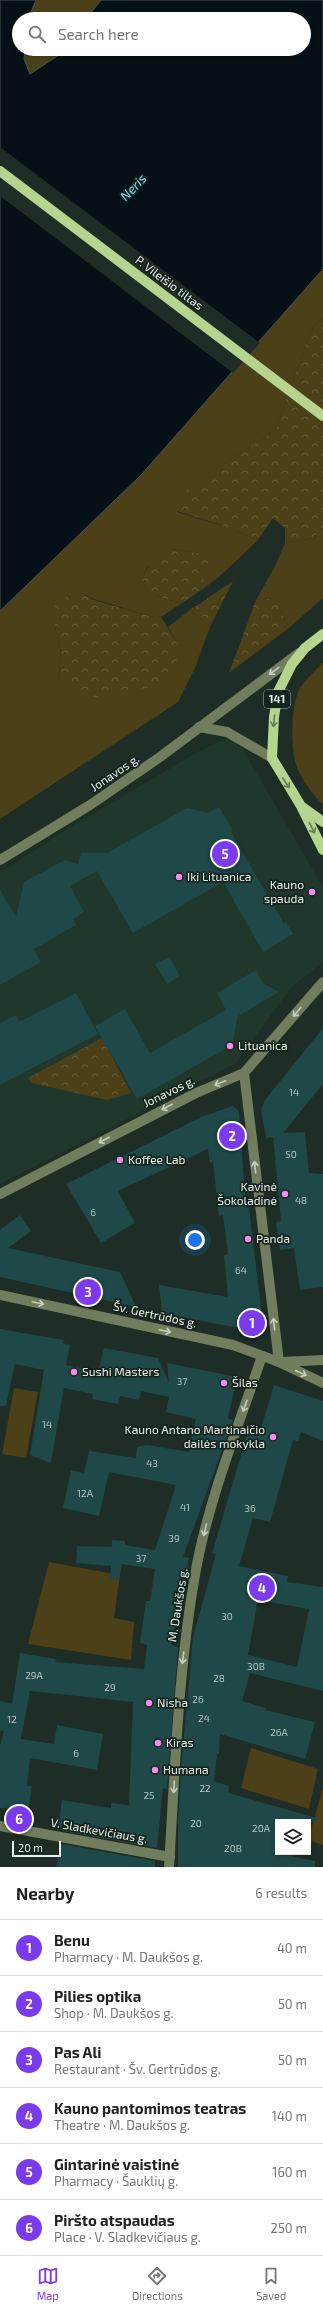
<!DOCTYPE html>
<meta charset="utf-8">
<style>
:root{--surface:#fff;--page:#f2f2f2;--text:#222;--muted:#767676;--line:#e0e0e0;--accent:#7c3aed}
body{margin:0;font-family:"Exo 2",sans-serif;background:var(--page);color:var(--text)}
.controls{position:absolute;right:12px;bottom:12px;display:grid;overflow:hidden;border-radius:0px;box-shadow:0 2px 6px #0003}
.controls button{width:36px;height:36px;display:grid;place-items:center;padding:0;border:0;border-bottom:1px solid var(--line);background:var(--surface);color:var(--text);font:20px sans-serif}
.scale{position:absolute;left:12px;bottom:10px;width:49px;box-sizing:border-box;padding-left:4px;border:2px solid #e8f2ec;border-top:0;font-size:11px;line-height:14px;white-space:nowrap;color:#e8f2ec;-webkit-text-stroke:3px #15241c;paint-order:stroke}
.you{position:absolute;left:195px;top:1240px;width:14px;height:14px;margin:-10px;border:3px solid #fff;border-radius:50%;background:#1a73e8;box-shadow:0 0 0 6px #1a73e833}
.badge{display:grid;place-items:center;width:26px;height:26px;border-radius:50%;background:var(--accent);color:#fff;font-size:13px;font-weight:700}
.pin{position:absolute;translate:-50% -50%;border:2px solid #fff;box-shadow:0 1px 4px #0006}
.list{margin:0;padding:0;list-style:none}
h2{display:flex;justify-content:space-between;align-items:center;height:52px;margin:0;padding:0 16px;font-size:17px}
h2 small{font-size:13px;font-weight:400;color:var(--muted)}
.list li{display:grid;grid-template-columns:26px 1fr auto;gap:12px;align-items:center;box-sizing:border-box;height:56px;padding:0 16px;border-top:1px solid var(--line)}
.list b{display:block;font-size:15px;white-space:nowrap}
.list p{margin:0;font-size:13px;white-space:nowrap;color:var(--muted)}
.list em{font-size:13px;font-style:normal;color:var(--muted)}
.icon{flex:none;width:22px;height:22px;fill:none;stroke:currentColor;stroke-width:2;stroke-linecap:round;stroke-linejoin:round}
.map{position:relative;flex:none;width:323px;height:1867px;overflow:hidden}
.search{position:absolute;background:var(--surface);box-shadow:0 2px 6px #0003;left:12px;right:12px;top:12px;height:44px;display:flex;align-items:center;gap:10px;box-sizing:border-box;padding:0 14px;border-radius:22px;color:var(--muted);font-size:15px}
.sheet{height:388px;background:var(--surface)}
nav{display:flex;justify-content:space-around;align-items:center;box-sizing:border-box;height:56px;border-top:1px solid var(--line);background:var(--surface);font-size:11px;color:var(--muted)}
nav a{display:grid;justify-items:center;gap:2px}
nav .on{color:var(--accent)}
.map>svg:first-child{display:block}
</style>
<div class="map">
<svg width="323" height="1867" viewBox="0 0 323 1867">
<defs>
<pattern id="forest-crowns" width="20" height="18" patternUnits="userSpaceOnUse"><rect width="20" height="18" fill="#4b4018"/><path d="M2 6a3 3 0 1 1 6 0M12 15a3 3 0 1 1 6 0" fill="none" stroke="#655c3a"/></pattern>
</defs>
<rect width="100%" height="100%" fill="#1e2d25"/>
<path fill="#20372b" d="M229,737L238,741L323,887V962L291,988L235,1064L0,1184V873L67,829L196,753Z"/>
<g fill="#4b4018">
<path d="M36,0H101L86,19H28Z"/>
<path d="M25,49H63L59,55L30,75L24,59Z"/>
<path d="M323,269V318L316,323L308,339L275,431L222,465L177,512L227,527L258,540L219,577L200,591L210,553H196L173,549L147,567L142,581C150,597 166,599 182,603L161,617H153L94,599L77,591L54,622L61,653L58,683L179,646L168,627L190,610L210,627L195,668L178,702L0,819V611L141,475Z"/>
<path d="M323,528V598L289,628L274,598L256,600L275,566L285,543L313,538Z"/>
<path d="M323,663V804C313,796 304,782 298,770C290,751 290,706 300,688C305,680 316,670 323,663Z"/>
<path d="M14,1388L38,1392L26,1458L2,1454Z"/>
<path d="M49,1562L120,1575L114,1618L134,1622L131,1660L28,1644Z"/>
<path d="M251,1748L318,1769L309,1809L241,1788Z"/>
<path d="M323,1788V1845L308,1840Z"/>
</g>
<g fill="url(#forest-crowns)">
<path d="M323,318V528L313,538L285,543V528L273,518L258,540L227,527L177,511L179,496L222,465L275,431L308,339L316,323Z"/>
<path d="M173,549L196,553H211L200,591L182,603C166,599 150,597 142,581C149,562 153,554 173,549Z"/>
<path d="M233,581L210,627L190,610Z"/>
<path d="M77,591L94,600L153,617H161L179,646L176,668L155,686L100,699L58,683L61,653L54,622L55,604Z"/>
<path d="M274,598L289,628L229,673L256,600Z"/>
<path d="M102,1038L131,1093L107,1100L32,1083L28,1078Z"/>
</g>
<path fill="#051117" stroke="#495457" d="M0,0H36L28,19H19V49H25L24,59L30,74L59,55L63,49H304V19H86L101,0H323V269L141,475L0,611Z"/>
<path fill="#1e2d25" d="M0,147L260,343L233,373L0,196Z"/>
<g fill="#1f4848" fill-rule="evenodd">
<path d="M219,807L233,831L231,832L284,924L286,922L293,934L263,952L223,882L133,933L97,871L70,886L84,912L73,919L76,925L34,949L41,962L0,985V890L16,917L24,882L65,860L78,864L81,853H107L187,808L208,813Z"/>
<path d="M169,957L180,976L167,984L155,964Z"/>
<path d="M256,970L263,983L279,992L238,1016L232,1045L137,1099L95,1026L125,1009L150,1053L226,1010L217,993Z"/>
<path d="M76,993L98,1034L0,1085V1023L16,1015L19,1022Z"/>
<path d="M323,1028V1084L283,1133L305,1132L309,1173L323,1174V1287L300,1290L294,1248L280,1250L276,1222L281,1221L273,1137L266,1138L261,1109L265,1100Z"/>
<path d="M233,1106L239,1111L246,1208L249,1207L263,1325L253,1331L162,1313L159,1285L228,1297L224,1255L228,1254L223,1215L219,1216L213,1162L210,1163L208,1149L118,1191L135,1223L101,1243L66,1184L201,1117Z"/>
<path d="M20,1215L31,1231L8,1248L120,1272L136,1307L0,1277V1230Z"/>
<path d="M0,1329L64,1340L63,1343L70,1345L66,1365L98,1372L104,1348L158,1358L169,1383L167,1363L237,1377L228,1418L233,1420L183,1557L189,1558L171,1645L178,1647L167,1789L163,1788L157,1848L63,1831L64,1828L58,1827L62,1800L111,1808V1803L129,1805L133,1702L30,1691L21,1739L54,1744L57,1725L103,1734L97,1770L30,1758L27,1786H32L28,1811L0,1808V1746L4,1731L0,1730V1701L12,1704L20,1653L56,1659L55,1662L144,1669L147,1645L140,1643L146,1601H150L155,1569L122,1564L119,1580L110,1579L111,1566L76,1563L77,1546L112,1547V1540L125,1541V1545L155,1550L176,1485L109,1472L99,1516L63,1508L71,1470L84,1473L89,1451L136,1458L137,1447L147,1445L189,1452L196,1419L166,1412L169,1397L141,1391L139,1400L120,1396L118,1404L92,1399L93,1394L64,1388L51,1463L30,1455L44,1370L15,1364L6,1406H0Z"/>
<path d="M274,1385L323,1401V1441L301,1432L298,1441L293,1440L270,1522L253,1518L239,1566L288,1576L287,1582L323,1587V1691L250,1673L242,1701L266,1708L265,1710L315,1722L305,1759L220,1734L219,1754H217L214,1781L229,1786L228,1793L317,1818L316,1822H278V1853L315,1861V1867H178V1822L182,1758L193,1637L216,1554L212,1553L250,1425L261,1428ZM258,1600L309,1609L297,1667L248,1655Z"/>
<path d="M61,1844L155,1861V1867H56Z"/>
</g>
<g fill="none" stroke-linecap="round" stroke-linejoin="round">
<g stroke="#707e5d" stroke-width="10">
<path d="M199,727L227,732L272,758"/>
<path d="M0,860L90,805L160,757L299,653"/>
<path d="M244,1073L279,1362"/>
<path d="M0,1194L196,1093L244,1073L323,982"/>
<path d="M0,1295L233,1345L279,1362L323,1383"/>
<path d="M281,1362L323,1360"/>
<path d="M0,1826L170,1857"/>
<path d="M169,1867C175,1769 178,1672 195,1575C208,1500 238,1428 262,1356"/>
</g>
<g stroke="#b7d48f" stroke-width="10">
<path d="M0,171L323,416"/>
<path d="M323,634L305,648L292,664L278,692L274,717L272,758L301,806L323,822"/>
<path d="M302,808L323,850"/>
</g>
</g>
<defs><path id="oneway-shaft" d="M-6 0H5M1.5-3L5.5 0L1.5 3" fill="none" stroke-width="1.6" stroke-linecap="round" stroke-linejoin="round"/></defs>
<g stroke="#c4cfc1">
<use href="#oneway-shaft" transform="translate(274 671) rotate(143)"/>
<use href="#oneway-shaft" transform="translate(297 1012) rotate(131)"/>
<use href="#oneway-shaft" transform="translate(220 1083) rotate(158)"/>
<use href="#oneway-shaft" transform="translate(167 1107) rotate(153)"/>
<use href="#oneway-shaft" transform="translate(104 1140) rotate(153)"/>
<use href="#oneway-shaft" transform="translate(255 1167) rotate(-97)"/>
<use href="#oneway-shaft" transform="translate(38 1303) rotate(12)"/>
<use href="#oneway-shaft" transform="translate(274 1324) rotate(-97)"/>
<use href="#oneway-shaft" transform="translate(165 1331) rotate(12)"/>
<use href="#oneway-shaft" transform="translate(301 1373) rotate(25)"/>
<use href="#oneway-shaft" transform="translate(245 1406) rotate(109)"/>
<use href="#oneway-shaft" transform="translate(205 1530) rotate(103)"/>
<use href="#oneway-shaft" transform="translate(183 1658) rotate(98)"/>
<use href="#oneway-shaft" transform="translate(174 1787) rotate(93)"/>
</g>
<g stroke="#667c56">
<use href="#oneway-shaft" transform="translate(274 721) rotate(96)"/>
<use href="#oneway-shaft" transform="translate(286 783) rotate(57)"/>
<use href="#oneway-shaft" transform="translate(312 828) rotate(63)"/>
</g>
<g fill="#f489ef" stroke="#15241c" stroke-width="1.5">
<circle cx="179" cy="877" r="4"/>
<circle cx="312" cy="892" r="4"/>
<circle cx="230" cy="1046" r="4"/>
<circle cx="120" cy="1160" r="4"/>
<circle cx="285" cy="1194" r="4"/>
<circle cx="248" cy="1239" r="4"/>
<circle cx="74" cy="1372" r="4"/>
<circle cx="224" cy="1383" r="4"/>
<circle cx="273" cy="1437" r="4"/>
<circle cx="149" cy="1703" r="4"/>
<circle cx="158" cy="1743" r="4"/>
<circle cx="155" cy="1770" r="4"/>
</g>
<g text-anchor="middle" stroke-width="3.5" stroke-linejoin="round" paint-order="stroke">
<g font-size="10" fill="#b6c8c3">
<text x="294" y="1096">14</text>
<text x="291" y="1158">50</text>
<text x="301" y="1204">48</text>
<text x="93" y="1216">6</text>
<text x="241" y="1274">64</text>
<text x="182" y="1385">37</text>
<text x="47" y="1428">14</text>
<text x="152" y="1467">43</text>
<text x="85" y="1497">12A</text>
<text x="185" y="1511">41</text>
<text x="250" y="1512">36</text>
<text x="174" y="1542">39</text>
<text x="141" y="1562">37</text>
<text x="227" y="1620">30</text>
<text x="256" y="1670">30B</text>
<text x="34" y="1679">29A</text>
<text x="219" y="1682">28</text>
<text x="110" y="1691">29</text>
<text x="198" y="1703">26</text>
<text x="204" y="1722">24</text>
<text x="12" y="1723">12</text>
<text x="279" y="1736">26A</text>
<text x="76" y="1757">6</text>
<text x="205" y="1792">22</text>
<text x="149" y="1799">25</text>
<text x="196" y="1827">20</text>
<text x="261" y="1832">20A</text>
<text x="233" y="1852">20B</text>
</g>
<rect fill="#15241c" stroke="#a9b4ae" stroke-width="1" x="264" y="690" width="26" height="18" rx="3"/>
<g font-size="11" font-weight="bold" fill="#e8f2ec">
<text x="277" y="703">141</text>
</g>
<g font-size="12" fill="#e8f2ec" stroke="#15241c">
<text transform="translate(169 283) rotate(37)" y="4">P. Vileišio tiltas</text>
<text transform="translate(115 773) rotate(-34)" y="4">Jonavos g.</text>
<text transform="translate(169 1092) rotate(-26)" y="4">Jonavos g.</text>
<text transform="translate(155 1315) rotate(12)" y="4">Šv. Gertrūdos g.</text>
<text transform="translate(178 1605) rotate(-81)" y="4">M. Daukšos g.</text>
<text transform="translate(99 1831) rotate(10)" y="4">V. Sladkevičiaus g.</text>
</g>
<g font-size="12" fill="#e8f2ec" stroke="#15241c" text-anchor="start">
<text x="187" y="881">Iki Lituanica</text>
<text x="304" y="889" text-anchor="end">Kauno<tspan x="304" dy="14">spauda</tspan></text>
<text x="238" y="1050">Lituanica</text>
<text x="128" y="1164">Koffee Lab</text>
<text x="277" y="1191" text-anchor="end">Kavinė<tspan x="277" dy="14">Šokoladinė</tspan></text>
<text x="256" y="1243">Panda</text>
<text x="82" y="1376">Sushi Masters</text>
<text x="232" y="1387">Šilas</text>
<text x="265" y="1434" text-anchor="end">Kauno Antano Martinaičio<tspan x="265" dy="14">dailės mokykla</tspan></text>
<text x="157" y="1707">Nisha</text>
<text x="166" y="1747">Kiras</text>
<text x="163" y="1774">Humana</text>
</g>
<g font-size="13" font-style="italic" fill="#8cd6f7" stroke="#15241c">
<text transform="translate(133 187) rotate(-46)" y="5">Neris</text>
</g>
</g>
</svg>
<div class="controls">
<button><svg class="icon" aria-label="layers" viewBox="0 0 24 24"><path d="M12 4l9 5-9 5-9-5zM3 14l9 5 9-5"/></svg></button>
</div>
<div class="scale">20 m</div>
<div class="you"></div>
<div class="pin badge" style="left:252px;top:1323px">1</div>
<div class="pin badge" style="left:232px;top:1136px">2</div>
<div class="pin badge" style="left:88px;top:1292px">3</div>
<div class="pin badge" style="left:262px;top:1588px">4</div>
<div class="pin badge" style="left:225px;top:854px">5</div>
<div class="pin badge" style="left:19px;top:1819px">6</div>
<div class="search"><svg class="icon" aria-label="search" viewBox="0 0 24 24"><circle cx="10" cy="10" r="6"/><path d="M15 15l6 6"/></svg>Search here</div>
</div>
<section class="sheet">
<h2>Nearby<small>6 results</small></h2>
<ul class="list">
<li><span class="badge">1</span><div><b>Benu</b><p>Pharmacy · M. Daukšos g.</p></div><em>40 m</em></li>
<li><span class="badge">2</span><div><b>Pilies optika</b><p>Shop · M. Daukšos g.</p></div><em>50 m</em></li>
<li><span class="badge">3</span><div><b>Pas Ali</b><p>Restaurant · Šv. Gertrūdos g.</p></div><em>50 m</em></li>
<li><span class="badge">4</span><div><b>Kauno pantomimos teatras</b><p>Theatre · M. Daukšos g.</p></div><em>140 m</em></li>
<li><span class="badge">5</span><div><b>Gintarinė vaistinė</b><p>Pharmacy · Šauklių g.</p></div><em>160 m</em></li>
<li><span class="badge">6</span><div><b>Piršto atspaudas</b><p>Place · V. Sladkevičiaus g.</p></div><em>250 m</em></li>
</ul>
</section>
<nav>
<a class="on"><svg class="icon" aria-label="map" viewBox="0 0 24 24"><path d="M3 6l6-2 6 2 6-2v14l-6 2-6-2-6 2zM9 4v14M15 6v14"/></svg>Map</a>
<a><svg class="icon" aria-label="directions" viewBox="0 0 24 24"><path d="M12 3l9 9-9 9-9-9zM9 14v-3h6M13 9l2 2-2 2"/></svg>Directions</a>
<a><svg class="icon" aria-label="saved" viewBox="0 0 24 24"><path d="M7 4h10v16l-5-4-5 4z"/></svg>Saved</a>
</nav>
